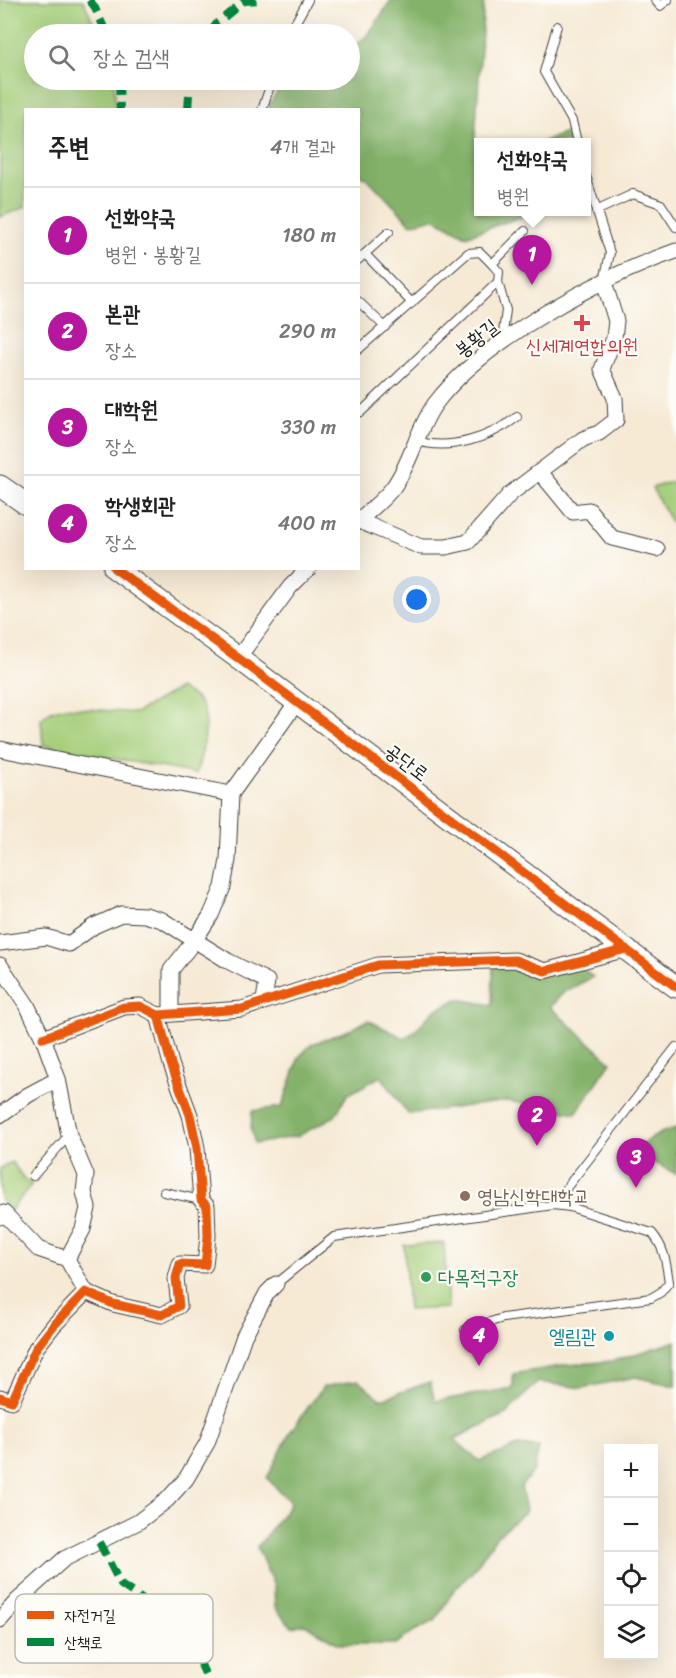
<!DOCTYPE html>
<html lang="ko">
<meta charset="utf-8">
<style>
:root{--surface:#fff;--page:#f2f2f2;--text:#222;--muted:#767676;--line:#e0e0e0;--accent:#b5179e}
body{margin:0;font-family:Sriracha,"Poor Story",sans-serif;background:var(--page);color:var(--text)}
.controls{position:absolute;right:18px;bottom:18px;display:grid;overflow:hidden;border-radius:0px;box-shadow:0 6px 24px #0002}
.controls button{width:54px;height:54px;display:grid;place-items:center;padding:0;border:0;border-bottom:2px solid var(--line);background:var(--surface);color:var(--text);font:30px sans-serif}
.you{position:absolute;left:417px;top:600px;width:21px;height:21px;margin:-15px;border:4px solid #fff;border-radius:50%;background:#1a73e8;box-shadow:0 0 0 9px #1a73e833}
.badge{display:grid;place-items:center;width:39px;height:39px;border-radius:50%;background:var(--accent);color:#fff;font-size:20px;font-weight:700}
.pin{position:absolute;translate:-50% -50px;filter:drop-shadow(0 2px 3px #0008)}
.pin::after{content:'';position:absolute;top:32px;width:21px;height:18px;background:inherit;clip-path:polygon(0 0,100% 0,50% 100%)}
.popup{position:absolute;left:474px;top:138px;width:117px;height:78px;box-sizing:border-box;display:grid;place-content:center;border-radius:0px;background:var(--surface);filter:drop-shadow(0 2px 4px #0005);font-size:20px;white-space:nowrap;color:var(--muted)}
.popup b{font-size:22px;color:var(--text)}
.popup::after{content:'';position:absolute;left:50%;top:100%;margin-left:-12px;border:12px solid transparent;border-top-color:var(--surface)}
.list{margin:0;padding:0;list-style:none}
h2{display:flex;justify-content:space-between;align-items:center;height:78px;margin:0;padding:0 24px;font-size:26px}
h2 small{font-size:20px;font-weight:400;color:var(--muted)}
.list li{display:grid;grid-template-columns:39px 1fr auto;gap:18px;align-items:center;box-sizing:border-box;height:96px;padding:0 24px;border-top:2px solid var(--line)}
.list b{display:block;font-size:22px;white-space:nowrap}
.list p{margin:0;font-size:20px;white-space:nowrap;color:var(--muted)}
.list em{font-size:20px;font-style:normal;color:var(--muted)}
.icon{flex:none;width:33px;height:33px;fill:none;stroke:currentColor;stroke-width:2;stroke-linecap:round;stroke-linejoin:round}
.map{position:relative;flex:none;width:676px;height:1678px;overflow:hidden}
.search{position:absolute;background:var(--surface);box-shadow:0 6px 24px #0002;left:24px;top:24px;width:336px;height:66px;display:flex;align-items:center;gap:15px;box-sizing:border-box;padding:0 21px;border-radius:33px;color:var(--muted);font-size:22px}
.panel{position:absolute;background:var(--surface);box-shadow:0 6px 24px #0002;left:24px;top:108px;width:336px;height:462px;border-radius:0px}
.map>svg:first-child{display:block}
</style>
<div class="map">
<svg width="676" height="1678" viewBox="0 0 676 1678">
<rect width="100%" height="100%" fill="#fdfcf7"/>
<filter id="ink" filterUnits="userSpaceOnUse"><feTurbulence type="fractalNoise" baseFrequency=".0167" numOctaves="2"/><feDisplacementMap in="SourceGraphic" scale="12" xChannelSelector="R" yChannelSelector="G"/><feConvolveMatrix kernelMatrix="1 2 1 2 8 2 1 2 1" color-interpolation-filters="sRGB"/></filter>
<filter id="wash" filterUnits="userSpaceOnUse"><feTurbulence type="fractalNoise" baseFrequency=".008" numOctaves="4" result="noise"/><feDisplacementMap in="SourceGraphic" scale="24" xChannelSelector="R" yChannelSelector="G"/><feGaussianBlur stdDeviation="1.35" result="paint"/><feColorMatrix in="noise" values="0 0 0 0 0 0 0 0 0 0 0 0 0 0 0 0 0 1.4 0 .05"/><feComposite in="paint" operator="in"/></filter>
<g filter="url(#wash)">
<rect width="100%" height="100%" fill="#f6ead5"/>
<g fill="#a6cf7b" stroke="#61764c" stroke-width="1.5">
<path d="M0,0H83L99,34H34V80H114L116,109L26,110L25,207L0,217Z"/>
<path d="M676,480V531L652,488Z"/>
<path d="M180,688C186,693 196,697 200,703C212,720 201,756 196,774L43,745L41,719L51,711L65,707L136,713Z"/>
<path d="M12,1162L24,1179L32,1184L10,1211L0,1199V1168Z"/>
<path d="M444,1243L448,1308L408,1310L404,1245Z"/>
</g>
<g fill="#84b26b" stroke="#506744" stroke-width="1.5">
<path d="M391,0H484L475,139L483,142H478V212H535L466,236L434,218L411,224L368,179L359,174L358,110L267,109L284,80H350V49L368,35Z"/>
<path d="M568,132L569,142H542Z"/>
<path d="M493,966L579,967L593,977L564,992L550,1007L611,1062L576,1113L507,1101L408,1114L381,1076L347,1095L335,1116L298,1136L255,1144L251,1130L252,1111L282,1107L299,1057L312,1044L352,1029L368,1020L404,1038L413,1033L433,1011L458,999L492,1005Z"/>
<path d="M676,1128V1174L630,1150L663,1132Z"/>
<path d="M676,1341V1386L635,1377L582,1388L538,1382L506,1414L454,1439L479,1461L518,1446L539,1447L534,1471L521,1486L526,1511L496,1537L474,1570L454,1590L435,1621L414,1631L396,1644H339L305,1624L292,1627L275,1608L274,1586L257,1547L291,1503L267,1478L291,1431L323,1387L358,1380L381,1399L430,1382L435,1401L513,1388V1374L567,1365L613,1361Z"/>
</g>
</g>
<g filter="url(#ink)">
<g fill="none" stroke-linecap="round" stroke-linejoin="round">
<defs>
<g id="lane">
<path d="M655,0L660,6L668,0"/>
<path d="M557,26L544,72L572,121L577,142"/>
<path d="M289,34L308,0"/>
<path d="M262,110L272,80"/>
<path d="M586,176L610,253L604,281"/>
<path d="M596,211L633,194L661,204L676,227"/>
<path d="M365,254L412,303"/>
<path d="M358,260L389,232"/>
<path d="M358,301L385,327"/>
<path d="M502,341L506,310L498,282L499,272L492,264L525,231"/>
<path d="M358,350L468,253L480,252L492,264"/>
<path d="M358,410L361,412L498,282"/>
<path d="M417,441C450,451 490,438 517,417"/>
<path d="M33,1176L69,1135"/>
<path d="M164,1192L201,1200"/>
<path d="M553,1205L676,1047"/>
<path d="M276,1284L334,1237L553,1205L570,1207L652,1233C665,1248 666,1263 669,1282L661,1292L651,1298L503,1318L465,1330"/>
</g>
<g id="street">
<path d="M540,472L573,512L589,510L612,538L657,549"/>
<path d="M358,521C370,510 385,499 394,486C412,461 417,429 435,404C483,340 601,277 676,251"/>
<path d="M359,521L421,547H446L468,542L510,494L583,439L599,433L616,420L615,398L602,369L614,338L616,321L604,282"/>
<path d="M238,658L290,587L309,568"/>
<path d="M0,749L231,794L297,702"/>
<path d="M0,943L46,937L69,944L94,926L121,914L145,915L162,920L228,961L267,981L264,1000"/>
<path d="M0,965L27,1005L43,1038L58,1079L28,1095L0,1115"/>
<path d="M171,1014V970L194,941L211,915L223,887L228,860L231,794"/>
<path d="M43,1038L124,1007L140,1006L158,1015L242,1009L378,965L515,960L545,971L626,949"/>
<path d="M58,1079L69,1135L86,1175L84,1192L88,1208L83,1229L67,1259"/>
<path d="M0,1217L4,1213L38,1249L67,1259L86,1292"/>
<path d="M0,1397L12,1401L36,1348L54,1325L86,1292L113,1304L162,1315L179,1306L176,1278L180,1264L205,1265L208,1236L207,1206L201,1200L197,1148L190,1115L171,1064L158,1015"/>
<path d="M0,1620L18,1600L64,1559L138,1522L167,1500L186,1479L207,1443L244,1336L267,1293L276,1284"/>
</g>
<g id="secondary">
<path d="M0,486L26,504"/>
<path d="M114,568L238,658L676,987"/>
</g>
</defs>
<use href="#lane" stroke="#3d3b38" stroke-width="10"/>
<use href="#street" stroke="#3d3b38" stroke-width="17"/>
<use href="#secondary" stroke="#3d3b38" stroke-width="23"/>
<use href="#lane" stroke="#fff" stroke-width="8"/>
<use href="#street" stroke="#fff" stroke-width="15"/>
<use href="#secondary" stroke="#fff" stroke-width="21"/>
<g stroke="#00873e" stroke-width="8" stroke-dasharray="15 8" stroke-linecap="butt">
<path d="M89,0L94,6L107,34"/>
<path d="M209,34L217,23L244,1L260,0"/>
<path d="M119,80L120,110"/>
<path d="M188,110L190,80"/>
<path d="M99,1542L121,1585L164,1614L170,1631L192,1645L207,1678"/>
</g>
<defs>
<g id="cycleway">
<path d="M114,568L238,658L676,987"/>
<path d="M43,1038L124,1007L140,1006L158,1015L242,1009L378,965L515,960L545,971L626,949"/>
<path d="M0,1397L12,1401L36,1348L54,1325L86,1292L113,1304L162,1315L179,1306L176,1278L180,1264L205,1265L208,1236L207,1206L201,1200L197,1148L190,1115L171,1064L158,1015"/>
</g>
</defs>
<use href="#cycleway" stroke="#fdfcf7" stroke-width="13"/>
<use href="#cycleway" stroke="#e8590c" stroke-width="9"/>
</g>
</g>
<path fill="#e0444e" stroke="#fdfcf7" stroke-width="2" d="M579 314h6v6h6v6h-6v6h-6v-6h-6v-6h6z"/>
<circle fill="#8d6e63" stroke="#fdfcf7" stroke-width="2" cx="465" cy="1196" r="6"/>
<circle fill="#2e9e5b" stroke="#fdfcf7" stroke-width="2" cx="426" cy="1277" r="6"/>
<circle fill="#0f9aa8" stroke="#fdfcf7" stroke-width="2" cx="609" cy="1336" r="6"/>
<g text-anchor="middle" stroke-width="4.5" stroke-linejoin="round" paint-order="stroke">
<g font-size="20" fill="#1c1c1c" stroke="#fdfcf7">
<text transform="translate(476 338) rotate(-38)" y="7">봉황길</text>
<text transform="translate(407 762) rotate(37)" y="7">공단로</text>
</g>
<g font-size="20" fill="#be3a42" stroke="#fdfcf7">
<text x="582" y="353">신세계연합의원</text>
</g>
<g font-size="20" fill="#785e54" stroke="#fdfcf7" text-anchor="start">
<text x="477" y="1203">영남신학대학교</text>
</g>
<g font-size="20" fill="#27864d" stroke="#fdfcf7" text-anchor="start">
<text x="438" y="1284">다목적구장</text>
</g>
<g font-size="20" fill="#0d838f" stroke="#fdfcf7" text-anchor="end">
<text x="597" y="1343">엘림관</text>
</g>
</g>
<rect x="15" y="1594" width="198" height="69" rx="9" fill="#fdfcf7" stroke="#bab9b5" stroke-width="1.5"/>
<rect x="27" y="1611" width="27" height="8" fill="#e8590c"/>
<rect x="27" y="1638" width="27" height="8" fill="#00873e"/>
<g font-size="16" fill="#1c1c1c">
<text x="64" y="1621">자전거길</text>
<text x="64" y="1648">산책로</text>
</g>
</svg>
<div class="controls">
<button>+</button>
<button>−</button>
<button><svg class="icon" aria-label="locate" viewBox="0 0 24 24"><circle cx="12" cy="12" r="6"/><path d="M12 2v4M12 18v4M2 12h4M18 12h4"/></svg></button>
<button><svg class="icon" aria-label="layers" viewBox="0 0 24 24"><path d="M12 4l9 5-9 5-9-5zM3 14l9 5 9-5"/></svg></button>
</div>
<div class="you"></div>
<div class="pin badge" style="left:532px;top:285px">1</div>
<div class="popup"><b>선화약국</b>병원</div>
<div class="pin badge" style="left:537px;top:1146px">2</div>
<div class="pin badge" style="left:636px;top:1188px">3</div>
<div class="pin badge" style="left:479px;top:1366px">4</div>
<div class="search"><svg class="icon" aria-label="search" viewBox="0 0 24 24"><circle cx="10" cy="10" r="6"/><path d="M15 15l6 6"/></svg>장소 검색</div>
<section class="panel">
<h2>주변<small>4개 결과</small></h2>
<ul class="list">
<li><span class="badge">1</span><div><b>선화약국</b><p>병원 · 봉황길</p></div><em>180 m</em></li>
<li><span class="badge">2</span><div><b>본관</b><p>장소</p></div><em>290 m</em></li>
<li><span class="badge">3</span><div><b>대학원</b><p>장소</p></div><em>330 m</em></li>
<li><span class="badge">4</span><div><b>학생회관</b><p>장소</p></div><em>400 m</em></li>
</ul>
</section>
</div>
